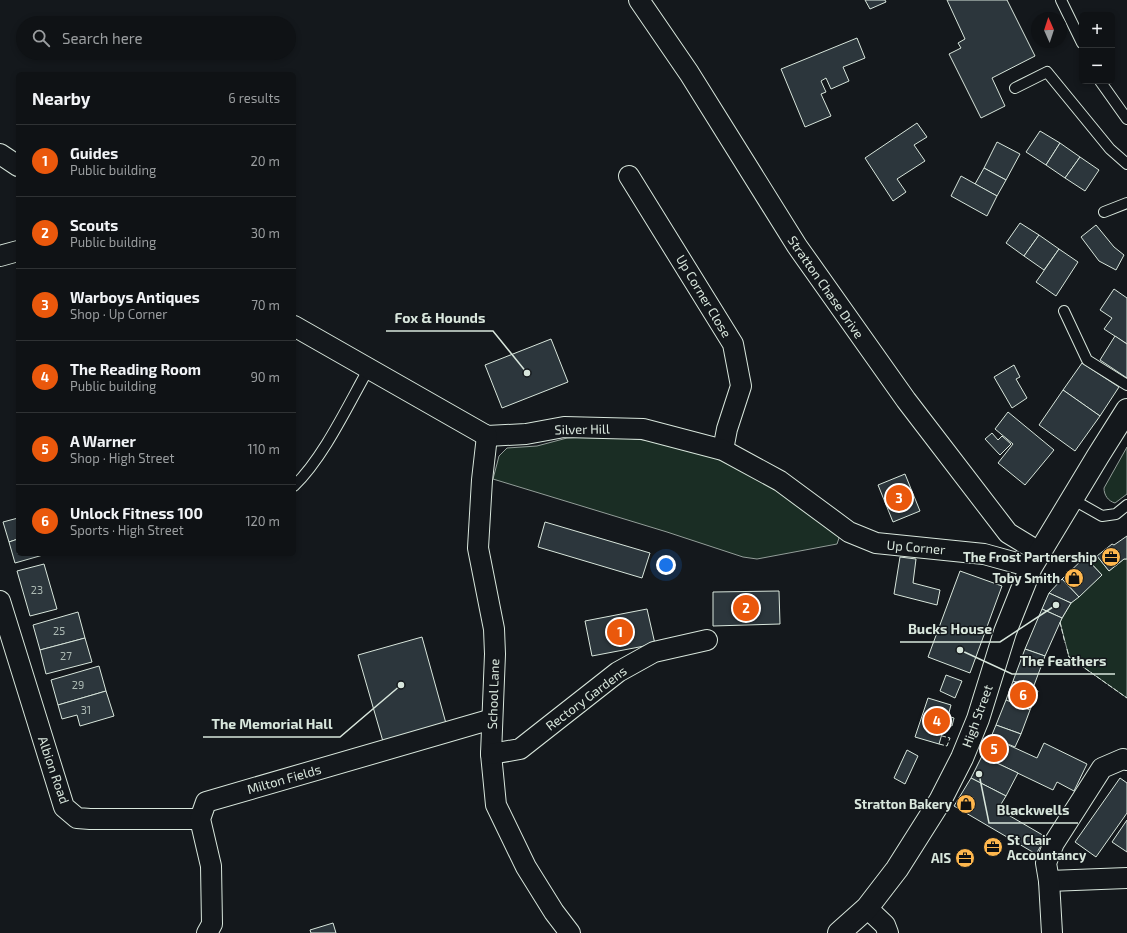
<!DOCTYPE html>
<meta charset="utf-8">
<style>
:root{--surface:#0f1215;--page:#181b1e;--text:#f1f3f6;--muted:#9b9ea0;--line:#2f3234;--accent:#ea580c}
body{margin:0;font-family:"Exo 2",sans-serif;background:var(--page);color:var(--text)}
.controls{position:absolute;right:12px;top:12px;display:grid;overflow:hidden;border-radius:6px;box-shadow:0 2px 6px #0003}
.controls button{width:36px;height:36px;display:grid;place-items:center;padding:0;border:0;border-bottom:1px solid var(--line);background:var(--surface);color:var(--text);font:20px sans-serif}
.compass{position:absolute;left:1031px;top:12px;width:36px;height:36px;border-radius:50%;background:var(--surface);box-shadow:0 2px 6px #0003;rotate:357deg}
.you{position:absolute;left:666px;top:565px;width:14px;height:14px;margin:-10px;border:3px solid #fff;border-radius:50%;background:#1a73e8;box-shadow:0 0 0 6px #1a73e833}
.badge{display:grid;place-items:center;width:26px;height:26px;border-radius:50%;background:var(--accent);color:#fff;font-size:13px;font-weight:700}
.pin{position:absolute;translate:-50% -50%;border:2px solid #fff;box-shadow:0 1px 4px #0006}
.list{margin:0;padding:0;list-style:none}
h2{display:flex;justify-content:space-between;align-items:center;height:52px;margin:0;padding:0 16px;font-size:17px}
h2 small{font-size:13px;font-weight:400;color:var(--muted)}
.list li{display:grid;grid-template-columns:26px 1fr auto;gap:12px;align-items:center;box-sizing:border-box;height:72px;padding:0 16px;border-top:1px solid var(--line)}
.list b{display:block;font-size:15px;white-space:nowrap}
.list p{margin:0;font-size:13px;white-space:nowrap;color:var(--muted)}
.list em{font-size:13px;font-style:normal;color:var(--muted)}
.icon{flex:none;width:22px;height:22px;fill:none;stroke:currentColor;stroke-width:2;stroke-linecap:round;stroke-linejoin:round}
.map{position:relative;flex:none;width:1127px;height:933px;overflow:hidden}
.search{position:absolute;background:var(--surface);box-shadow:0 2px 6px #0003;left:16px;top:16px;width:280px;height:44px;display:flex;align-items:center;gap:10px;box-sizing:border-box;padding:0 14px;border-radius:22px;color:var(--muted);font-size:15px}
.panel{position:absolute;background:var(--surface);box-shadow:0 2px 6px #0003;left:16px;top:72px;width:280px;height:484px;border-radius:6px}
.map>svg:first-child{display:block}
</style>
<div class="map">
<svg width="1127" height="933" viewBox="0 0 1127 933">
<rect width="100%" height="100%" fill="#14181c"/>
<g fill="#1a2d24" stroke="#939e99">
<path d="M609,436C634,439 660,441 685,447C740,461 789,499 835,532L839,538L837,544L757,559L743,557L667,532L493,479L499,456L507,448L537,446L567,438Z"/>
<path d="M1127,447V494L1115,503C1108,501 1104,495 1104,488Z"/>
<path d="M1097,556L1109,571L1124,559H1127V698L1069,657L1060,622L1071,603L1102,575L1090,562Z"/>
</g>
<g fill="#2c363c" stroke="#d8e6dc">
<path d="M865,0H885L886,2L870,9Z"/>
<path d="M947,0H1007L1035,56L992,78L1005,106L981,118L949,54L961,48L958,43L965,39Z"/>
<path d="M857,38L865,58L843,67L849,81L831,89L826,78L821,81L826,92L821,94L831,116L805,127L781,69Z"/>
<path d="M917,123L927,137L914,145L925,161L897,179L906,192L893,201L865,158Z"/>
<path d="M1040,131L1060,143L1046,165L1026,152Z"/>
<path d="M997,142L1020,154L1006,180L984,168Z"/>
<path d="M1060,143L1080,157L1065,178L1046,165Z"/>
<path d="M1080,157L1099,170L1085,191L1065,178Z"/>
<path d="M984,168L1006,180L997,196L975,184Z"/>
<path d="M961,176L997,196L987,216L951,196Z"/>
<path d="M1020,223L1039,235L1024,256L1006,243Z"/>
<path d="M1096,225L1114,247L1124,255L1116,270L1099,261L1081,237Z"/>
<path d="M1039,235L1059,249L1044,270L1024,256Z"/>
<path d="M1059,249L1078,262L1056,296L1036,282Z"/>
<path d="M1114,289L1127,298V344L1104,329L1112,318L1100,310Z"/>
<path d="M1115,336L1127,344V378L1100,360Z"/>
<path d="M551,339L568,382L502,408L485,365Z"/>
<path d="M1082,363L1119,387L1100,416L1063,390Z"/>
<path d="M1014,365L1020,377L1016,379L1027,398L1012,408L994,377Z"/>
<path d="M1063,390L1100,416L1075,451L1039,425Z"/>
<path d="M1008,412L1054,450L1025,485L998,463L1013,444L995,429Z"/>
<path d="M992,433L998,440L1002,436L1011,444L1000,455L985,439Z"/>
<path d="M905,474L920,511L893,522L878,485Z"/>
<path d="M18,518V539L9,542L3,522Z"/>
<path d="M545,522L650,553L642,578L538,547Z"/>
<path d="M1127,536V559H1124L1109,571L1097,556L1112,544L1114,545Z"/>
<path d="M18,539V554L43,555L15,563L9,542Z"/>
<path d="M900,557L916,559L913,583L940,590L937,605L894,594Z"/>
<path d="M1085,557L1102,575L1079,597L1062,579Z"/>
<path d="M44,564L57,609L30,616L17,571Z"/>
<path d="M960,571L1002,586L970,673L928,657Z"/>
<path d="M1062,579L1079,597L1071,603L1049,593Z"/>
<path d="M779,591L780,624L713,626V592Z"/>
<path d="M1049,593L1071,603L1062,618L1042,609Z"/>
<path d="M647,609L655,644L592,656L585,621Z"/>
<path d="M1042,609L1062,618L1045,656L1025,649Z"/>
<path d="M78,612L85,638L40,650L33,625Z"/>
<path d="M422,637L447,727L384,745L358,655Z"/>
<path d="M85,638L92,662L46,674L40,650Z"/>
<path d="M1025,649L1045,656L1033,688L1013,681Z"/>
<path d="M99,666L106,691L58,705L51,680Z"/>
<path d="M946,675L962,681L955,698L940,691Z"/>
<path d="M1013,681L1038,691L1030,710L1006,700Z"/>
<path d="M106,691L114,716L80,726L77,715L62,719L58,705Z"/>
<path d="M928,698L951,705L948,716L954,718L952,726L945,724L939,744L915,737Z"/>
<path d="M1006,700L1030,710L1021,734L996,725Z"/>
<path d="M996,725L1021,734L1015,747L991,737Z"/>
<path d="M991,737L1037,758L1044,743L1087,764L1074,791L1057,782L1053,790L982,756Z"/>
<path d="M907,750L918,756L905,784L894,778Z"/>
<path d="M982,756L1018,773L1006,796L971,778Z"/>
<path d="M971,778L1006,796L998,809L1046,837L1036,854L954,806Z"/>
<path d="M1120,778L1127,783V813L1096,857L1075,842Z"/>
<path d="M1127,820V852L1112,842Z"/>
<path d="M333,923L336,933H311L310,930Z"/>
</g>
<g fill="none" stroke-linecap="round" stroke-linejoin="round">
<defs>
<g id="lane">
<path d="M1061,0L1082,43"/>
<path d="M1100,81L1127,119"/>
<path d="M1015,88L1047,72L1110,149L1127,164"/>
<path d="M1104,212L1127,203"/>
<path d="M1064,311L1087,360L1127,385"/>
<path d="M294,486C324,457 348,405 369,368"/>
<path d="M1072,499L1102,516L1116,514L1127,505"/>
</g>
<g id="street">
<path d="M639,0L689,73L797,246L906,400L1008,533L1039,552"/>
<path d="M0,154L18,166"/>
<path d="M629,176L733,344L741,386L727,429L723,450"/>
<path d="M0,256L18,251"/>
<path d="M294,326L487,436L526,434L564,427L643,429L723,450L780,481L849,532L876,543L984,554L1031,567"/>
<path d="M487,436L482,480L478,548L494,629L495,654L491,754L496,805L526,867L554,912L570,933"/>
<path d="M0,601L64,807L77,818L90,819H200"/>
<path d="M491,754L520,749L618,672L654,652L707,640"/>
<path d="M1049,881L1127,878"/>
<path d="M867,908L885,925L888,933"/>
<path d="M207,933L212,924L211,866L200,819L206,802L492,719"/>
<path d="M1052,933L1049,881L1046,863L1054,843L1102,768L1123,759L1127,760"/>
</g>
<path id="secondary" d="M839,933L867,908L897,869L940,801L962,758L978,719L1005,632L1031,567L1098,456L1127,410"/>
</defs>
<use href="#lane" stroke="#d8e6dc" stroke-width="12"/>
<use href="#street" stroke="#d8e6dc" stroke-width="22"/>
<use href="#secondary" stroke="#d8e6dc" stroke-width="24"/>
<use href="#lane" stroke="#14181c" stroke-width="10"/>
<use href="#street" stroke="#14181c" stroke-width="20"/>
<use href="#secondary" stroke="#14181c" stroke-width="22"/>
<g stroke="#d8e6dc" stroke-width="1" stroke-dasharray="5 2" stroke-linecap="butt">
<path d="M1060,622L1065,643"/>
<path d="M1067,649L1069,657L1127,698"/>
<path d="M939,744L947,746L950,738L942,736"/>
</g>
</g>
<defs>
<symbol id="office-disc" viewBox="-11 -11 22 22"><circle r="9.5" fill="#ffb74d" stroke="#14181c"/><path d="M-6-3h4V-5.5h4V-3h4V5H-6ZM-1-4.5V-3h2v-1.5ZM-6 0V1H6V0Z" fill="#111"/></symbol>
<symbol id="shop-disc" viewBox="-11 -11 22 22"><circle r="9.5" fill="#ffb74d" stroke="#14181c"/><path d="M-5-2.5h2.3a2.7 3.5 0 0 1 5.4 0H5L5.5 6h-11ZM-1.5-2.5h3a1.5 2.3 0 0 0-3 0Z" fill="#111"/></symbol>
</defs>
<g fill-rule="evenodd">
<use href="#office-disc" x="1100" y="546" width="22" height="22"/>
<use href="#shop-disc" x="1063" y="567" width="22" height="22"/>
<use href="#shop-disc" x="955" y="793" width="22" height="22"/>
<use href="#office-disc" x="982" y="836" width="22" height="22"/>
<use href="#office-disc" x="954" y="847" width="22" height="22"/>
</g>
<g text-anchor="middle" stroke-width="3" stroke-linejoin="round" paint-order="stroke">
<g font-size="11" fill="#adbab4">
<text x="37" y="594">23</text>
<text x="59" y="635">25</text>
<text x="66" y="660">27</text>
<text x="78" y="689">29</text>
<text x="86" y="714">31</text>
</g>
<g font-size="13" fill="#d8e6dc" stroke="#14181c">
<text transform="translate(826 287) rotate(55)" y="5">Stratton Chase Drive</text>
<text transform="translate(704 296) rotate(59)" y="5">Up Corner Close</text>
<text transform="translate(582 429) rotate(-1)" y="5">Silver Hill</text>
<text transform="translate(916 547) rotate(5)" y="5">Up Corner</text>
<text transform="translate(493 694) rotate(-88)" y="5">School Lane</text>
<text transform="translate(586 698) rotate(-37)" y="5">Rectory Gardens</text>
<text transform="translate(977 716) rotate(-70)" y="5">High Street</text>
<text transform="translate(54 770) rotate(71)" y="5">Albion Road</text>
<text transform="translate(284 779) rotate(-16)" y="5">Milton Fields</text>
</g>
<g font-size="13" font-weight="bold" fill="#d8e6dc" stroke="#14181c" text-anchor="end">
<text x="1097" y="562">The Frost Partnership</text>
<text x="1060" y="583">Toby Smith</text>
<text x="952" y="809">Stratton Bakery</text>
<text x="1007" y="845" text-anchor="start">St Clair<tspan x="1007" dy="15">Accountancy</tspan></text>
<text x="951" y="863">AIS</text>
</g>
</g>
<path fill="none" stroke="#d8e6dc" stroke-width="1.5" d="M527 373L493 331H386M1056 605L1000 642H900M960 650L1012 674H1115M401 685L340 737H203M979 774L989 823H1078"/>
<g fill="#d8e6dc" stroke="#14181c" stroke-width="1.5">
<circle cx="527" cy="373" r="4"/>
<circle cx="1056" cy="605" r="4"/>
<circle cx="960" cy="650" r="4"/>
<circle cx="401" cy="685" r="4"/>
<circle cx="979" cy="774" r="4"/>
</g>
<g font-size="14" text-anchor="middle" font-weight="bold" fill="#d8e6dc" stroke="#14181c" stroke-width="3" stroke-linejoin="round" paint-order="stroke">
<text x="440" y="323">Fox &amp; Hounds</text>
<text x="950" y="634">Bucks House</text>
<text x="1063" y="666">The Feathers</text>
<text x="272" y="729">The Memorial Hall</text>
<text x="1033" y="815">Blackwells</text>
</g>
</svg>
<div class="controls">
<button>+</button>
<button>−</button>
</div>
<svg class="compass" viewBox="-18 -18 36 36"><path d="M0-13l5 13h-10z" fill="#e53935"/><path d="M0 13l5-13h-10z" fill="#9b9ea0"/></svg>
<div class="you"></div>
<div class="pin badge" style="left:620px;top:632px">1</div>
<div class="pin badge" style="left:746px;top:608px">2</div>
<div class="pin badge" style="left:899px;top:498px">3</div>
<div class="pin badge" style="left:937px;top:721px">4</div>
<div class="pin badge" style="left:994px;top:749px">5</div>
<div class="pin badge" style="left:1023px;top:695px">6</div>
<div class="search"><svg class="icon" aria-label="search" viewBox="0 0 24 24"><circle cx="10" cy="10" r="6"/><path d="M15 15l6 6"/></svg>Search here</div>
<section class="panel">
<h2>Nearby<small>6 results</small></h2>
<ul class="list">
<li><span class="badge">1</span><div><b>Guides</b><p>Public building</p></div><em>20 m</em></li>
<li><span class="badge">2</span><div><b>Scouts</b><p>Public building</p></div><em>30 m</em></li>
<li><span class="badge">3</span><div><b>Warboys Antiques</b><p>Shop · Up Corner</p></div><em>70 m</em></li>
<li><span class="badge">4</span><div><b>The Reading Room</b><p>Public building</p></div><em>90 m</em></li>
<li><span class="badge">5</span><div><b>A Warner</b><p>Shop · High Street</p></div><em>110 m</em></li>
<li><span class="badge">6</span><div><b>Unlock Fitness 100</b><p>Sports · High Street</p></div><em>120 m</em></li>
</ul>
</section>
</div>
